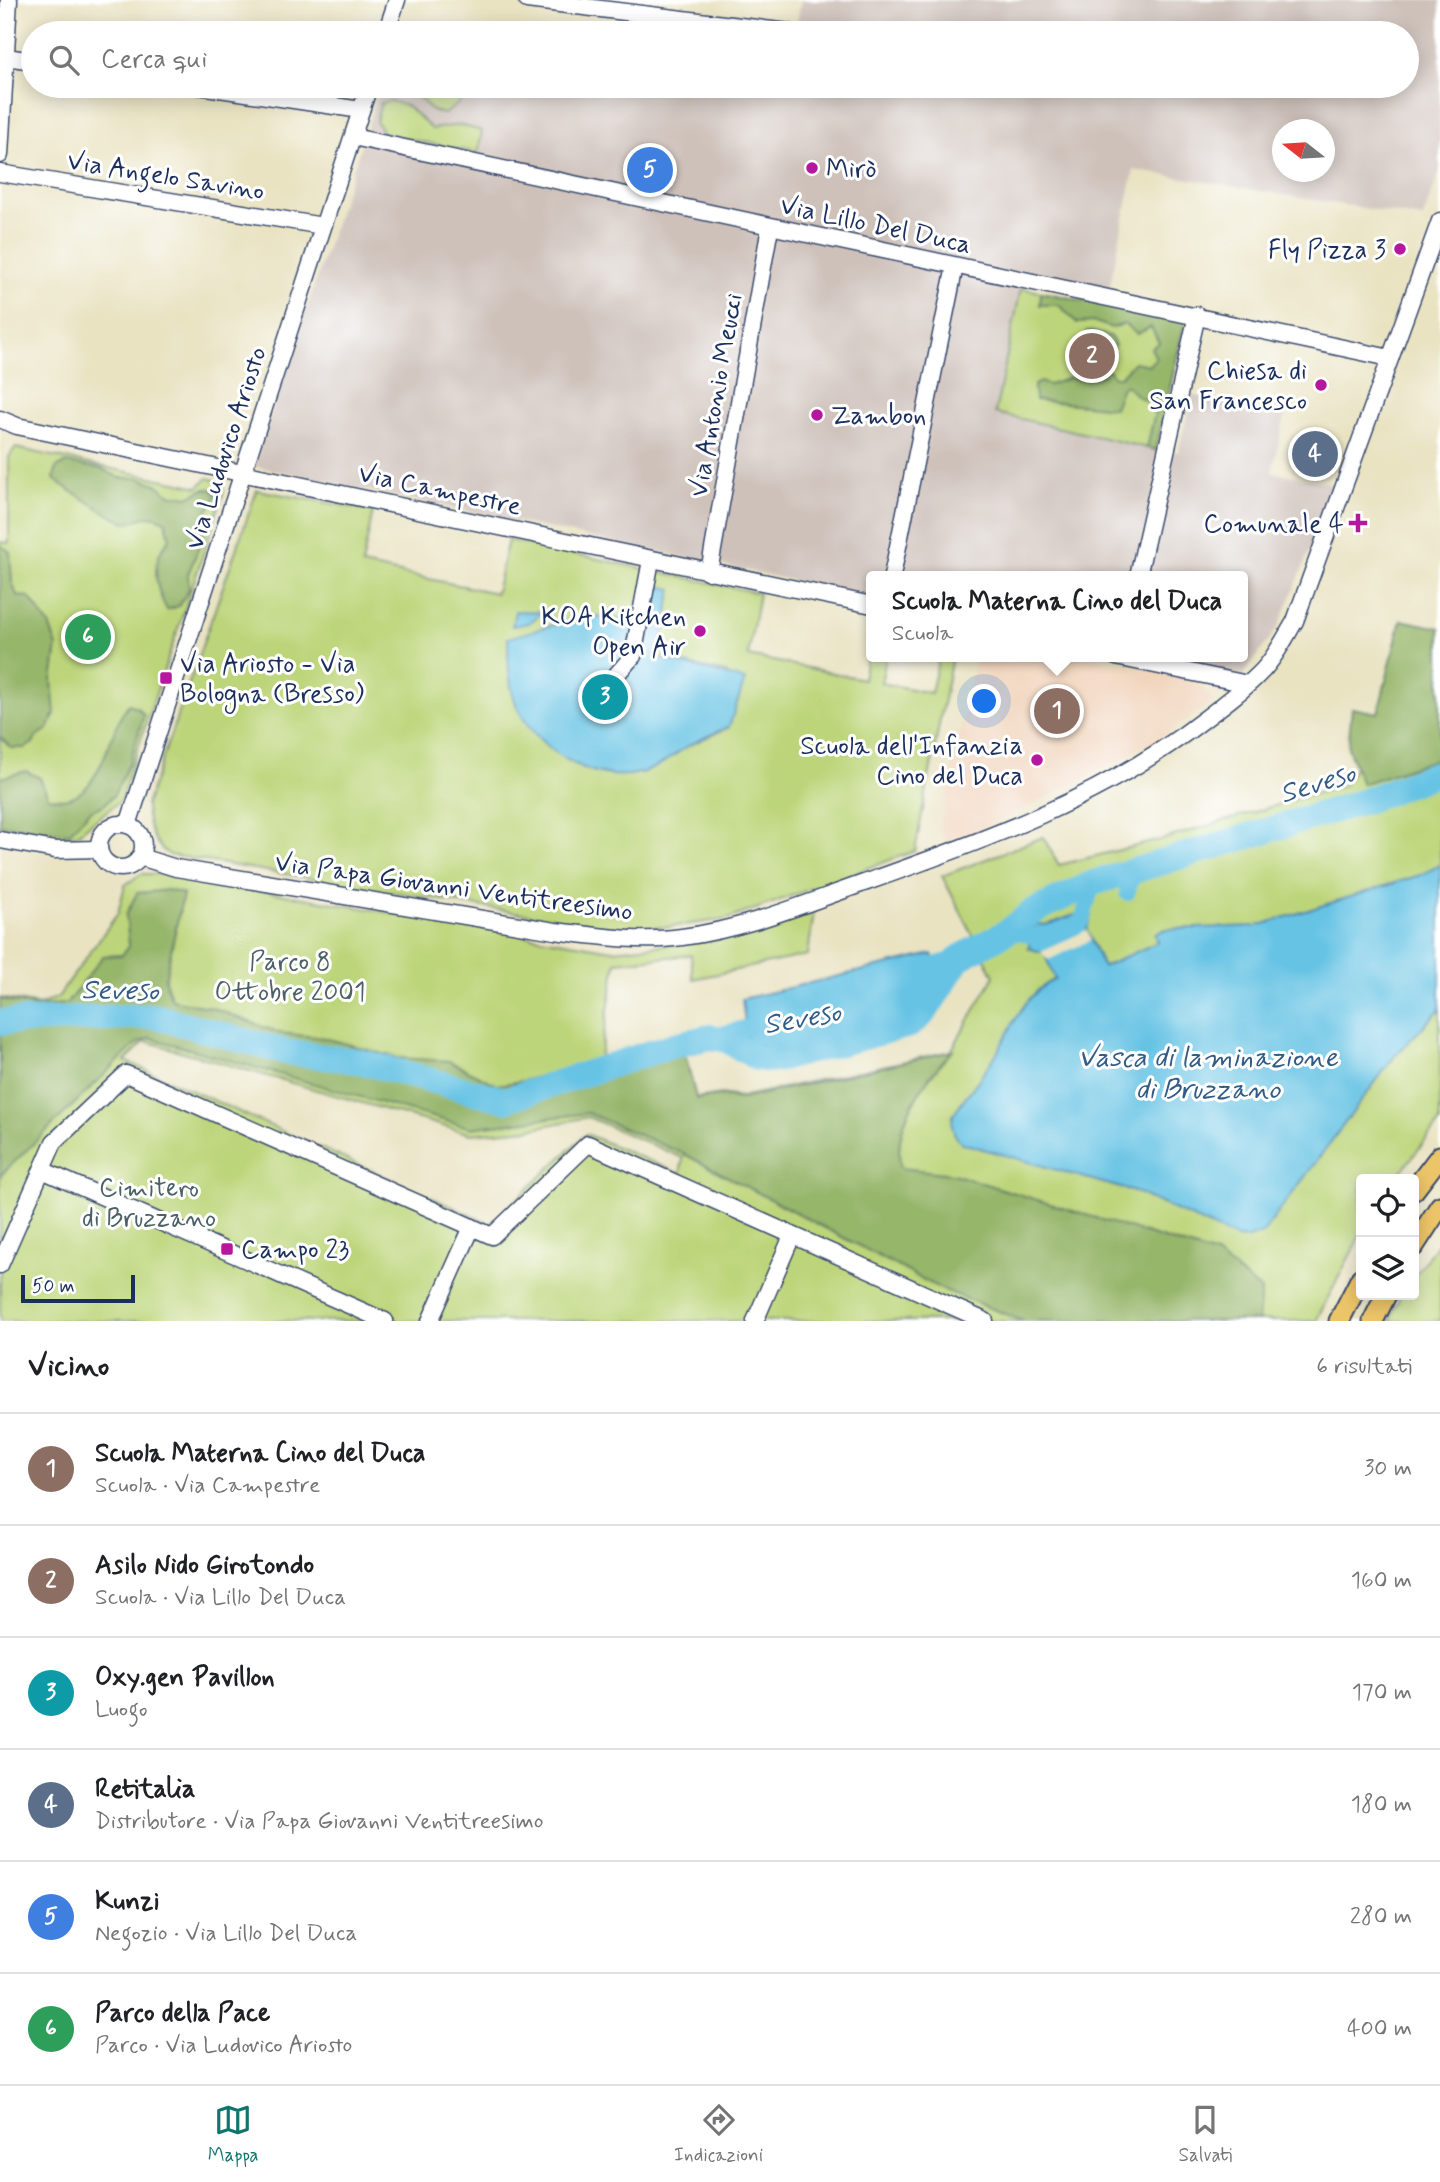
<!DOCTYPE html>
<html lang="it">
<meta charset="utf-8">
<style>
:root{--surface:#fff;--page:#f6f6f6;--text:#202124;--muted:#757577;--line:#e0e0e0;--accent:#0f766e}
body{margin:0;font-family:Mynerve,sans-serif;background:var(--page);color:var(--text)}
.controls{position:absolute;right:21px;bottom:21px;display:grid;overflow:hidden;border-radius:7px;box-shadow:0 4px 18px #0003}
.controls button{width:63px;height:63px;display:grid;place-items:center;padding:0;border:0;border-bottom:2px solid var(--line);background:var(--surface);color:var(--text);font:35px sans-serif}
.compass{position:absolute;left:1272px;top:119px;width:63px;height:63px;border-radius:50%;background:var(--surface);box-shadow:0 4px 18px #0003;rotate:287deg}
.scale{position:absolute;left:21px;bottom:18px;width:114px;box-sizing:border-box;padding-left:7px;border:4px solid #1b2f5e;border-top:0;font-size:19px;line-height:24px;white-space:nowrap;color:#1b2f5e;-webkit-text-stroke:5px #fff;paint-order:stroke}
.you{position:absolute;left:985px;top:702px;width:24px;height:24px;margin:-18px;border:5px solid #fff;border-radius:50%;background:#1a73e8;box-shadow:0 0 0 10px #1a73e833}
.badge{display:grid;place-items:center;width:46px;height:46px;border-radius:50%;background:var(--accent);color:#fff;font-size:23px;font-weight:700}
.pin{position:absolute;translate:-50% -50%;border:4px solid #fff;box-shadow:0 2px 7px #0006}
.popup{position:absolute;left:866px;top:571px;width:382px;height:91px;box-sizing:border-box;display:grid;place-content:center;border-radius:7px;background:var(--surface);filter:drop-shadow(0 2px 5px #0005);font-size:23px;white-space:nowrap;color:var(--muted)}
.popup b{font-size:26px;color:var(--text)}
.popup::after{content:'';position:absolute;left:50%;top:100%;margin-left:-14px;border:14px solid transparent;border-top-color:var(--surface)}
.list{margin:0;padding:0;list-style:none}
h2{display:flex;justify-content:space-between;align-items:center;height:91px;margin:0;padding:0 28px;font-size:30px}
h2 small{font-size:23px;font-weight:400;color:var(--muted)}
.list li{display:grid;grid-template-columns:46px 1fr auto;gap:21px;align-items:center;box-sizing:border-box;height:112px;padding:0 28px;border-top:2px solid var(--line)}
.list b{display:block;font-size:26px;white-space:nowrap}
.list p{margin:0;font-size:23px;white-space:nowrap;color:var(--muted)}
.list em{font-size:23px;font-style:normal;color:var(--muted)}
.icon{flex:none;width:38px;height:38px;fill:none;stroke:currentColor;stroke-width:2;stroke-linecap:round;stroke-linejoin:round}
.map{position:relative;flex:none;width:1440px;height:1321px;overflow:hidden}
.search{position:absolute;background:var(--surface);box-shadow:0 4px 18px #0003;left:21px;right:21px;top:21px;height:77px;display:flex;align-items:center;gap:18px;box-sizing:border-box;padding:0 24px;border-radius:38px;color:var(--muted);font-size:26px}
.sheet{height:763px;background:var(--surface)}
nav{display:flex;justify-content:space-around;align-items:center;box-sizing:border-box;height:98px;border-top:2px solid var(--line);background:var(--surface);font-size:19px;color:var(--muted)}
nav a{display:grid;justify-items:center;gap:4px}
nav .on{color:var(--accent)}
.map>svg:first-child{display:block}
</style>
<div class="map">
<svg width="1440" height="1321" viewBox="0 0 1440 1321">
<rect width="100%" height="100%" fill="#fff"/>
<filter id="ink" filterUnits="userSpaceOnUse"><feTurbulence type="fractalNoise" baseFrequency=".0143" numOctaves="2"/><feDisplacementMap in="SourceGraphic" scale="14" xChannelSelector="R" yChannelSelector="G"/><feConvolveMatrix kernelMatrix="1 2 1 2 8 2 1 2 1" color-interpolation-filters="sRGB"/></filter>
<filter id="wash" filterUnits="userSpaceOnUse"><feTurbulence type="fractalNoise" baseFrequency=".00686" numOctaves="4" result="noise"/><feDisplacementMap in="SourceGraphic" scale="28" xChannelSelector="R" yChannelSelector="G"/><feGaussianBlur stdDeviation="1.57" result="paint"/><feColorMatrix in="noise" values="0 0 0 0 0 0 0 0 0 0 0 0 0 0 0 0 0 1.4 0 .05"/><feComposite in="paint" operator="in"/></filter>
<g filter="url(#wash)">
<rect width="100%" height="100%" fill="#e9e3c2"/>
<path fill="#f1d5bd" d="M975,657H1087L1194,679L1214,700L1170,732L1091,776L1009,816L946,842L940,830Z"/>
<path fill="#cec1ba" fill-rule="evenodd" d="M801,0H1440V170L1423,218L1134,170L1109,289L1023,272L995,413L1156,450L1178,452L1192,395L1285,416L1272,472L1337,484L1279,626L1242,676L1154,657H1242V576H872L871,597L254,466L381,86H1407V33H795ZM1282,130H1324V172H1282Z"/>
<g fill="#bdd57a" stroke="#6c826c" stroke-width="2" fill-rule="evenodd">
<path d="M396,86H472L459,103L444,114L431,110L414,92Z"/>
<path d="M390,101L407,106L432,129L460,125L482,131L478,153L384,134L376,121L381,103Z"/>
<path d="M1021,288L1185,321L1156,450L995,413Z"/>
<path d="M15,448L198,487L208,478L222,482L224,492L120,801L76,835L60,837L0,829V542L9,543V457Z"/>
<path d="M257,490L373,511L362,565L496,593L508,540L759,593L748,656L863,679L871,636L872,657H886L881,683L931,693L939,657H952L915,851L728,919L668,927H605L170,855C153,845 147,825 146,805ZM596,616L651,623L659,658L727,673L729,727L688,746L644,772L570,620Z"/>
<path d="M1440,629V1122L1395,1179H1361V1234L1316,1321H0V998L40,1005L58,997L118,913L125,885L141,874H161L612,950L721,939L765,929L814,912L808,955L693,979L691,955L616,962L600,1057L681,1037L696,1098L721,1094L741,1097L951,1051L994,976L942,876L1043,837L1059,865L1164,839L1344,785ZM145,1041L471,1134L529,1129L588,1117L683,1158L680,1174L586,1134L491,1224L125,1061Z"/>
<path d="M1440,1240V1321H1389L1401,1295H1414V1277Z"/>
</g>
<g fill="#96b66a" stroke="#587264" stroke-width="2">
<path d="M1041,292L1185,321L1156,450L1147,448L1155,412L1152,403L1137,396L1126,385L1122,387L1114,408L1035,400L1034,385L1040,382L1049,385L1069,378L1088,380L1104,375L1105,370H1109L1114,377H1120L1134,362L1149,365L1156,358L1151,348L1159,343L1151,327L1137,334L1124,324L1112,328L1095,322L1077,323L1059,305H1040Z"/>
<path d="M1087,331L1110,336L1115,345L1104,360L1093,354L1097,346L1095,343L1085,341Z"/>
<path d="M66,463L102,469L120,478H139L156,484L169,494L188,497L204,489H212L217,495L202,521L204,535L188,574L189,589L179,606L167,610C154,586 150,559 170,539L166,522C144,508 142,524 124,522C119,521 58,484 54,479L56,468Z"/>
<path d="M0,545L10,552L12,581L17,596L29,597L49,625L57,646L52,681L55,714L48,729L37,736L33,743L25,748H11L0,737Z"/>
<path d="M1401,620L1440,628V758L1362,784L1348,748L1352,708L1378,713Z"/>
<path d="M129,704L138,708L144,715L129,764L114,795L104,805L90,811L69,833L0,825V778L26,771L40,778L48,797C102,812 106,730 129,704Z"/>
<path d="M169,890L183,894L165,980L172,1000L213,1008L280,1033L325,1038L398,1058L449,1061L497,1085L523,1081L680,1035L696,1099L721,1096L742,1099L952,1051C924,1081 891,1125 901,1168L953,1174L1216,1255L1261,1290L1258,1321H1023L939,1288L686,1155L588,1113L471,1128L150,1038L137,1043L0,1176V999L38,1007L67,1003L103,956L122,955L129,945L126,915L137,893Z"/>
</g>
<g fill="#66c3e4" stroke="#4079a1" stroke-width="2">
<path d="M659,586L672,589L659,658L745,680L729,727C714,733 699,739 685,748C672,756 659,768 644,772C596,786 541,753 519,711C508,688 508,662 508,638L570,620L596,616L651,623Z"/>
<path d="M515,611L543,612L529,623L512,626Z"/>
<path d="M1440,865V1009L1395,1056L1263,1233L1246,1239L1236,1238L1138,1193L962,1143C952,1134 950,1125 954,1113C966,1095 981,1078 993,1059C1013,1028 1020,997 1055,979L1044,953L1028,948L1035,924C1055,929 1070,909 1091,915L1087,930L1103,967L1158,942L1155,934L1166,929L1257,926L1420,875Z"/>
<path d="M932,954L937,973L917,1006L899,1020L773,1050L747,1041L742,999Z"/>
</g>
<path fill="#e9e3c2" d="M1087,930L1091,940L1048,960L1041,952Z"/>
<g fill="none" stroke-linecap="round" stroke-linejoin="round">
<g stroke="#66c3e4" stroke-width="16">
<path d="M1127,893L1135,870"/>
<path d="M1071,926L1082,921L1093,883"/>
<path d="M1010,930L1044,939L1051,936"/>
<path d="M916,970L959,958"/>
<path d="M711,1037L763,1023"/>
</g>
<path stroke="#66c3e4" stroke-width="26" d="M0,1022L154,1016L286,1052L358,1061L505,1100L674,1045L711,1037L727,1040L757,1058L776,1060L910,1025L925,1012L959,958L1010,930L1032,912L1093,883L1365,801L1440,772"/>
</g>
</g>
<g filter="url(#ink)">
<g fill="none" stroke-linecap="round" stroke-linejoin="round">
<defs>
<g id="minor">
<path d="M527,0L789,32"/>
<path d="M386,33L397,0"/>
<path d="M6,57L33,61"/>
<path d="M199,86L361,110"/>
<path d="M353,137L1390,358"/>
<path d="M0,155L9,0"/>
<path d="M0,173L323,226"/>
<path d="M0,419L17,426L872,605"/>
<path d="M709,572L770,227"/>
<path d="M892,576L955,266"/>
<path d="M1138,576L1197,315"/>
<path d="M1116,657L1248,684"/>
<path d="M617,674L633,656L651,560"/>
<circle cx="121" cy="846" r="22"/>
<path d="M128,825L369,86"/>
<path d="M0,840L55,850L99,849"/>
<path d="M140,857L176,868L555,931C596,936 640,943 682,937C745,929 804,904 864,883C984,841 1105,797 1206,718C1226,703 1246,688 1263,670C1276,656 1285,638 1295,621L1440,221"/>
<path d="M42,1170L385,1321"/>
<path d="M0,1265L54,1142L126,1074L492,1236L588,1144L985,1321"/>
<path d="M430,1321L472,1227"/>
<path d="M755,1321L792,1236"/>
</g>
<g id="major">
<path d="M1414,1190L1440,1156"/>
<path d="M1414,1246L1440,1206"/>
<path d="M1339,1321L1361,1278"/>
<path d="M1373,1321L1386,1295"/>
</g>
</defs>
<use href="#minor" stroke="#3a4a6d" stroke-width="19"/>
<use href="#major" stroke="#3a4a6d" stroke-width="23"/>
<use href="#minor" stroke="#fff" stroke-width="16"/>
<use href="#major" stroke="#edc569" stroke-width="19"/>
</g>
</g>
<g fill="#b5179e" stroke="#fff" stroke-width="2.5">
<circle cx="812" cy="168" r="7"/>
<circle cx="1400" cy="249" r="7"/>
<circle cx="1321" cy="385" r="7"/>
<circle cx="817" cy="415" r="7"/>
<path d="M1354.5 512.5h7v7h7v7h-7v7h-7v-7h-7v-7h7z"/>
<circle cx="700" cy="631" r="7"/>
<rect x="159" y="671" width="14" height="14" rx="3.5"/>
<circle cx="1037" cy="760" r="7"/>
<rect x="220" y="1242" width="14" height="14" rx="3.5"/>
</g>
<g text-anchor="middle" stroke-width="6" stroke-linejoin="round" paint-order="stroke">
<g font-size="26" fill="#1b2f5e" stroke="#fff" text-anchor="end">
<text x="826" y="177" text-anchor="start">Mirò</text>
<text x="1386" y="258">Fly Pizza 3</text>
<text x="1307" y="379">Chiesa di<tspan x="1307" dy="30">San Francesco</tspan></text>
<text x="831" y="424" text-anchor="start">Zambon</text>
<text x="1344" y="532">Comunale 4</text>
<text x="686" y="625">KOA Kitchen<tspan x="686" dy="30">Open Air</tspan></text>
<text x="180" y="672" text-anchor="start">Via Ariosto - Via<tspan x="180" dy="30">Bologna (Bresso)</tspan></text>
<text x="1023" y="754">Scuola dell'Infanzia<tspan x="1023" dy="30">Cino del Duca</tspan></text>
<text x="241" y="1258" text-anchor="start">Campo 23</text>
</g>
<g font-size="26" fill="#1b2f5e" stroke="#fff">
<text transform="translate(166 175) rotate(9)" y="9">Via Angelo Savino</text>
<text transform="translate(876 224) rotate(12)" y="9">Via Lillo Del Duca</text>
<text transform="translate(715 395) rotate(-80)" y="9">Via Antonio Meucci</text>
<text transform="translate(225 448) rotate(-72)" y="9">Via Ludovico Ariosto</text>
<text transform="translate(440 489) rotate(12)" y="9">Via Campestre</text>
<text transform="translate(454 886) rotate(8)" y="9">Via Papa Giovanni Ventitreesimo</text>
</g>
<g font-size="26" fill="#4c6166" stroke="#fff">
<text x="290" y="970">Parco 8<tspan x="290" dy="30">Ottobre 2001</tspan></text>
<text x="149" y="1196">Cimitero<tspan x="149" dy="30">di Bruzzano</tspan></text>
</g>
<g font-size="28" font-style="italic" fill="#325b86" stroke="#fff">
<text transform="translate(1317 782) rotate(-17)" y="10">Seveso</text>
<text transform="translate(120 989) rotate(1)" y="10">Seveso</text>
<text transform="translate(802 1017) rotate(-10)" y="10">Seveso</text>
<text x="1208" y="1066">Vasca di laminazione<tspan x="1208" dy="32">di Bruzzano</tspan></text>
</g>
</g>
</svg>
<div class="controls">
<button><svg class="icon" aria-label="locate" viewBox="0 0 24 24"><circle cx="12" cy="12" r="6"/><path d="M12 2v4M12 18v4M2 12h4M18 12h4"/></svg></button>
<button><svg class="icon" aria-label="layers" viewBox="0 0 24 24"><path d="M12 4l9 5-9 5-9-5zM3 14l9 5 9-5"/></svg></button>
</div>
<svg class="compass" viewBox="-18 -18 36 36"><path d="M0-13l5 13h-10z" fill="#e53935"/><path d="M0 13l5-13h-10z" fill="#757577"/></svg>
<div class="scale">50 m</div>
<div class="you"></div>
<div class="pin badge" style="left:1057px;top:711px;background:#8d6e63">1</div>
<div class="popup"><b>Scuola Materna Cino del Duca</b>Scuola</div>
<div class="pin badge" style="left:1092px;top:356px;background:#8d6e63">2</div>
<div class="pin badge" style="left:605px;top:697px;background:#0f9aa8">3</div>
<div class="pin badge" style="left:1315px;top:454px;background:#5c6f8a">4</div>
<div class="pin badge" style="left:650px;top:170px;background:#3f7fe0">5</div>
<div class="pin badge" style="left:88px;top:637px;background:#2e9e5b">6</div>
<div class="search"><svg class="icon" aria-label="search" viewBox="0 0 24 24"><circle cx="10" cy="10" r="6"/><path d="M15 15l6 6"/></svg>Cerca qui</div>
</div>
<section class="sheet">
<h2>Vicino<small>6 risultati</small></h2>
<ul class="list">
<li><span class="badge" style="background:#8d6e63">1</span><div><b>Scuola Materna Cino del Duca</b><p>Scuola · Via Campestre</p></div><em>30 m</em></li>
<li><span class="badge" style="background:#8d6e63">2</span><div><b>Asilo Nido Girotondo</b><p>Scuola · Via Lillo Del Duca</p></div><em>160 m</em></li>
<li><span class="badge" style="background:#0f9aa8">3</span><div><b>Oxy.gen Pavillon</b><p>Luogo</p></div><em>170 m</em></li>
<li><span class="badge" style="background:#5c6f8a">4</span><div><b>Retitalia</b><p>Distributore · Via Papa Giovanni Ventitreesimo</p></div><em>180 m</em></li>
<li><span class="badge" style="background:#3f7fe0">5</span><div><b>Kunzi</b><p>Negozio · Via Lillo Del Duca</p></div><em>280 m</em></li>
<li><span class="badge" style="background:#2e9e5b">6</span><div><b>Parco della Pace</b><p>Parco · Via Ludovico Ariosto</p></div><em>400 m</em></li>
</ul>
</section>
<nav>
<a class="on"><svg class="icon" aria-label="map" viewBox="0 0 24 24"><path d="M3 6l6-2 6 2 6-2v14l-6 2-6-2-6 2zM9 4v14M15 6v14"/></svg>Mappa</a>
<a><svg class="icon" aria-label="directions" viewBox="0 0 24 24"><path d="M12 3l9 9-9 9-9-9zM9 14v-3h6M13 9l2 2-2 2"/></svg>Indicazioni</a>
<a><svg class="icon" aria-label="saved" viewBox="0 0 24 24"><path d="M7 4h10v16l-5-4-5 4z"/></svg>Salvati</a>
</nav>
